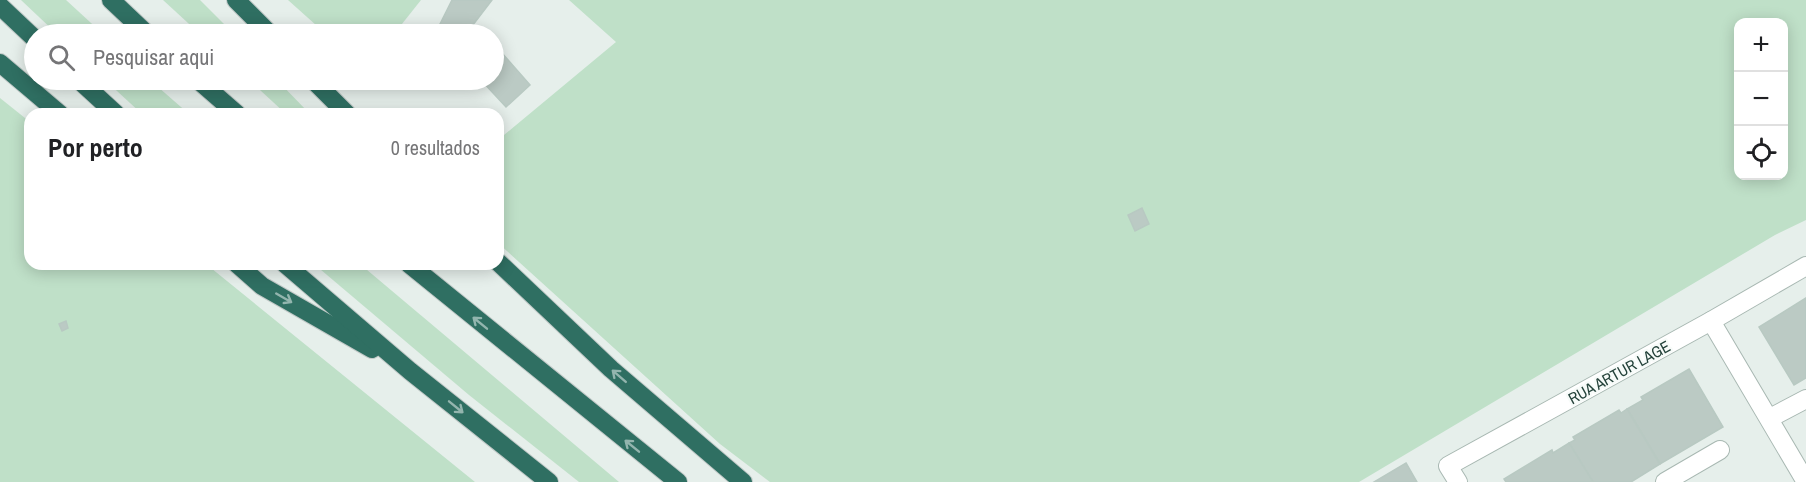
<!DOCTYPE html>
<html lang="pt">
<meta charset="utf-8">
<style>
:root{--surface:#fff;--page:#f2f2f2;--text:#202124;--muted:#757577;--line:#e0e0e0}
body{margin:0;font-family:"Archivo Narrow",sans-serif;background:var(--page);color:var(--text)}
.controls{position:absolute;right:18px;top:18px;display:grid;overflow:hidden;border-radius:12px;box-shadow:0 3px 15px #0003}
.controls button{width:54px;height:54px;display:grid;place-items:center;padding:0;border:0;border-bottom:2px solid var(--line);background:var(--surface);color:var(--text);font:30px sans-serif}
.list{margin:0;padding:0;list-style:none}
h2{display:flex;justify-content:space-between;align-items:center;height:78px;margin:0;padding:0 24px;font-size:26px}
h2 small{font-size:20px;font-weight:400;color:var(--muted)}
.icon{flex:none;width:33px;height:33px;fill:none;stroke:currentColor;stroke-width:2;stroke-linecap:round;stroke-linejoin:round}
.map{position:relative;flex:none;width:1806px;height:482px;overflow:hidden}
.search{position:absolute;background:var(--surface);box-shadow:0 3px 15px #0003;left:24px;top:24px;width:480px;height:66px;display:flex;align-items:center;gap:15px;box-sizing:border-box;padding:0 21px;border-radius:33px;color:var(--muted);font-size:22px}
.panel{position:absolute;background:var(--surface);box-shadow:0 3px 15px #0003;left:24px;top:108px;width:480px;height:162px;border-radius:18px}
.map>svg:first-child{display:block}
</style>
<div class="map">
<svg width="1806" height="482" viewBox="0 0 1806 482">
<rect width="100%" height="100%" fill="#e6efeb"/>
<g fill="#bfe0c8" fill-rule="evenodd">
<path d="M21,0H66L103,34H57Z"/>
<path d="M163,0H200L234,34H200Z"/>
<path d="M288,0H421L394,34H326Z"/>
<path d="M569,0H1806V220L1775,235L1359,482H770L720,444L498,243V140L616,42ZM1738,22H1784V176H1738Z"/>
<path d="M105,80H150L189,114H142Z"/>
<path d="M249,80H277L310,114H286Z"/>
<path d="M0,98L30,122V264H206L475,482H0Z"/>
<path d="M314,264H360L619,482H579L469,395Z"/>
</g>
<g fill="#bbcac4" stroke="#b8c9c2" stroke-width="1.5">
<path d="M452,0H492L466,34H429L440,24Z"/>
<path d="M469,28L479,34H466Z"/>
<path d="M494,44L530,85L506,107L481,80H494Z"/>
<path d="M412,80H428L420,88Z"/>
<path d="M1142,208L1149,224L1135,231L1128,215Z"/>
<path d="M1806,298V378L1794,385L1759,327Z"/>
<path d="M66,321L68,328L62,331L59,324Z"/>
<path d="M1689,369L1723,427L1660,464L1627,409L1643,400L1641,397Z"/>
<path d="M1627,409L1660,464L1631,482H1593L1569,443L1575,440L1573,437L1619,410L1621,413Z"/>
<path d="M1569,443L1593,482H1506L1504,479L1552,450L1553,453Z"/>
<path d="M1406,463L1417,482H1374Z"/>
</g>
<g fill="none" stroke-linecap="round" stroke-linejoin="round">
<defs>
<g id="minor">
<path d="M1711,321L1806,482"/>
<path d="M1770,418L1806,399"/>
<path d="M1458,482L1448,466L1711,321L1806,266"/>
<path d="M1665,482L1720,450"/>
</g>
<g id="highway">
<path d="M111,0L147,34"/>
<path d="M236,0L270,34"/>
<path d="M0,6L34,38"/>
<path d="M0,63L60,114"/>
<path d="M79,80L116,114"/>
<path d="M198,80L237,114"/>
<path d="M313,80L347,114"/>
<path d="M498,262L611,369L743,482"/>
<path d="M237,264L262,286L372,349"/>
<path d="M285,264L410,371L549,482"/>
<path d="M409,264L678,482"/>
</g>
</defs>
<use href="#minor" stroke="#a8b8b2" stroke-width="20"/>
<use href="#highway" stroke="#c2cac8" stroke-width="20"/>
<use href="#minor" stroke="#fff" stroke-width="18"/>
<use href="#highway" stroke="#2f6f62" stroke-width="18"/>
</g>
<defs><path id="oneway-shaft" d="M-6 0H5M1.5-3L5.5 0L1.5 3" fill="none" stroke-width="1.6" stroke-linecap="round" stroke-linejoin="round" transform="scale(1.5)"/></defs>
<g stroke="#93b5ae">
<use href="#oneway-shaft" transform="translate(284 298) rotate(30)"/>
<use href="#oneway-shaft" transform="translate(480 323) rotate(-141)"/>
<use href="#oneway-shaft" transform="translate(619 376) rotate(-139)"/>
<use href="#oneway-shaft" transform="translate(456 407) rotate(39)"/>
<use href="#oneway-shaft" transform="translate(632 446) rotate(-141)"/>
</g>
<g text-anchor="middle" stroke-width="4.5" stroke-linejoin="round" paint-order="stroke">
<g font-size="16" fill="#24423a" stroke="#f7fbf9">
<text transform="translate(1619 372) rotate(-29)" y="6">RUA ARTUR LAGE</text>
</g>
</g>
</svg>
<div class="controls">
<button>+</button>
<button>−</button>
<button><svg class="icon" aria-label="locate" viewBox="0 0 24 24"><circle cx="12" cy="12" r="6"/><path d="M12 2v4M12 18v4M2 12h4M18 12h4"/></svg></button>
</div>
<div class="search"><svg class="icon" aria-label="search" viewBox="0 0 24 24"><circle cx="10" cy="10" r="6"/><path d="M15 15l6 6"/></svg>Pesquisar aqui</div>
<section class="panel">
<h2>Por perto<small>0 resultados</small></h2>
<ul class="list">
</ul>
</section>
</div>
